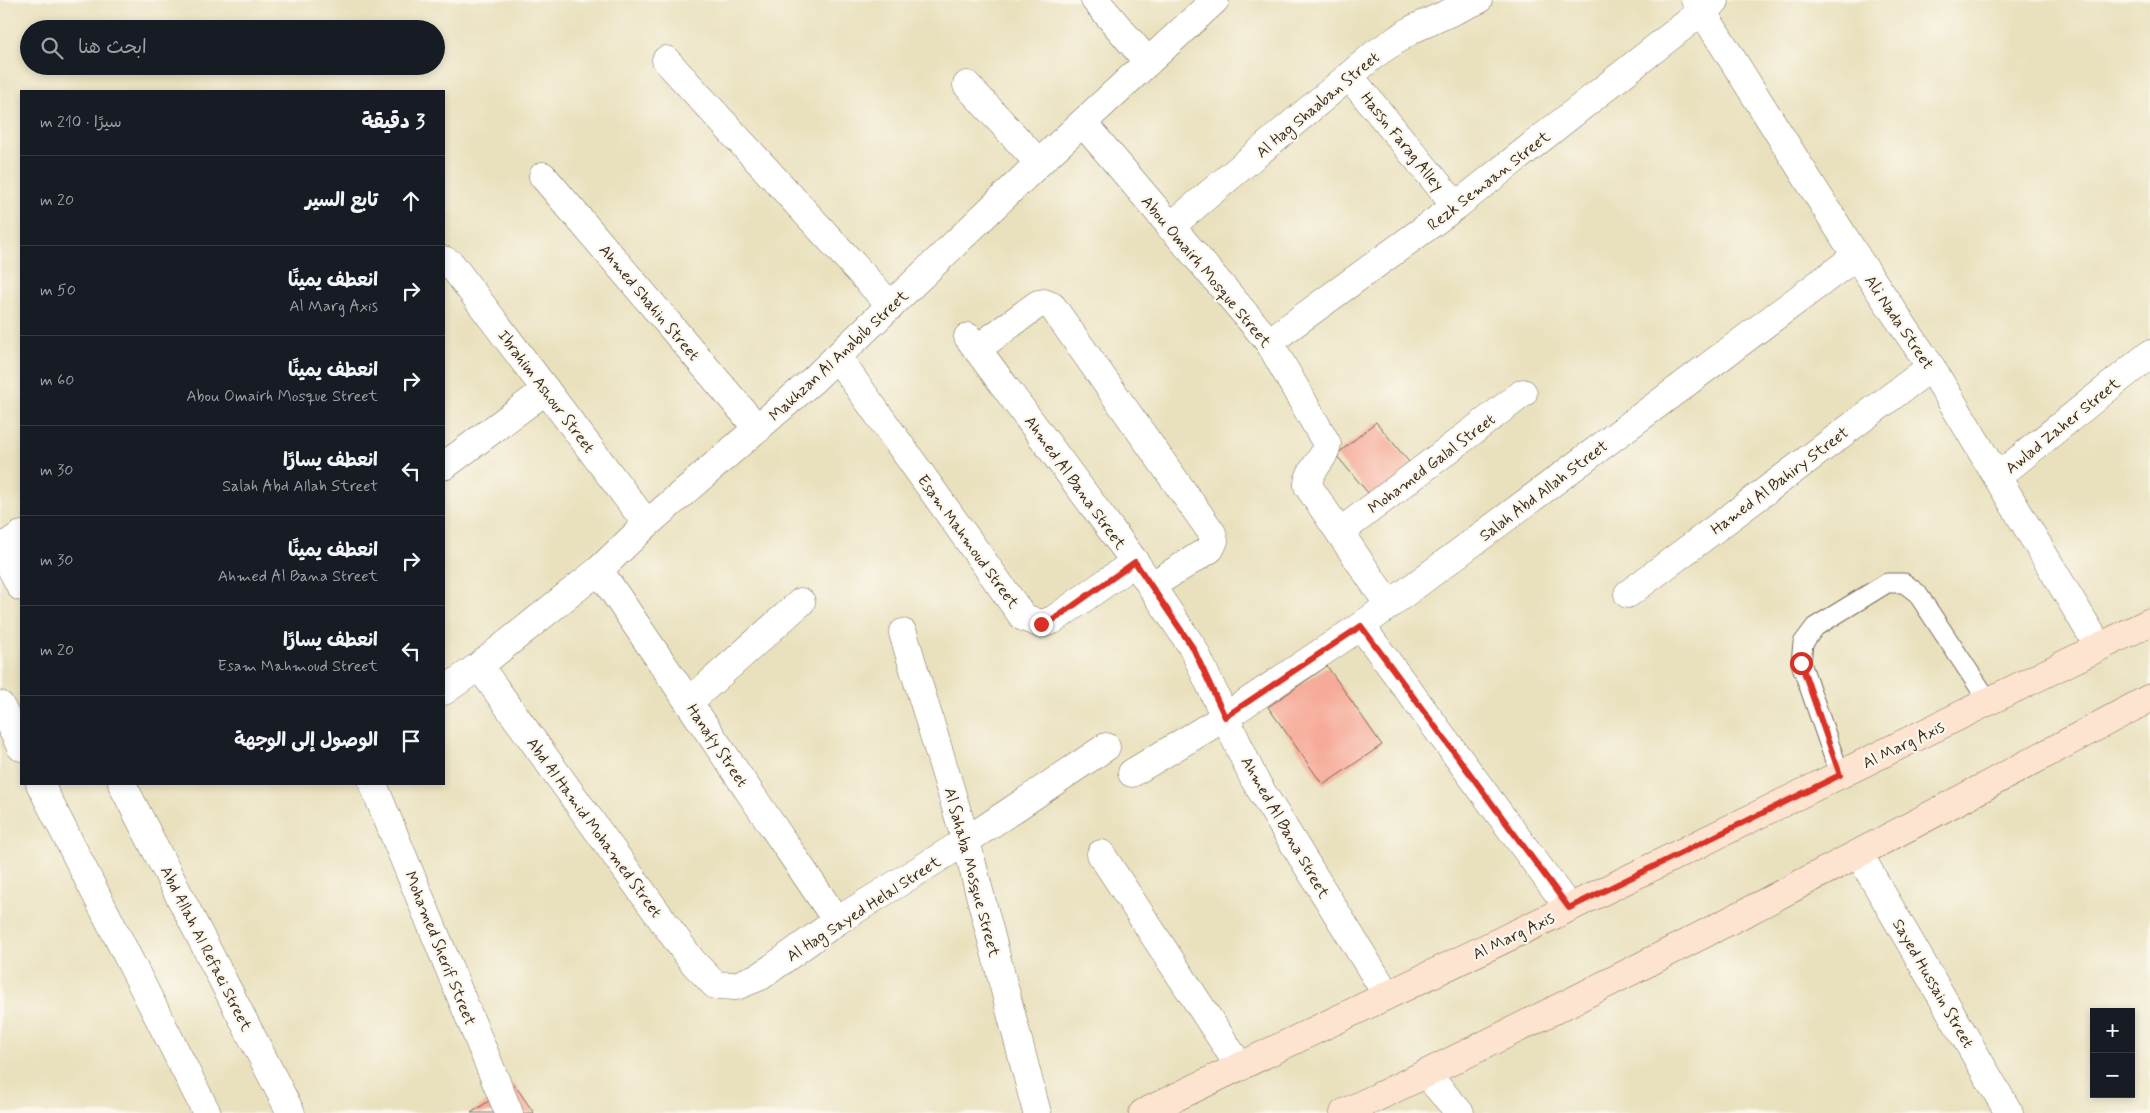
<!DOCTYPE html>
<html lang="ar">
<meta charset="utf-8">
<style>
:root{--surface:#171b24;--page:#20242c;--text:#f1f3f6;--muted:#9ea1a6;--line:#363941}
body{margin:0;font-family:Mynerve,"Playpen Sans Arabic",sans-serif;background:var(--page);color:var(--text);direction:rtl}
.controls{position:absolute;right:15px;bottom:15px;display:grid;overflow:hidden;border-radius:0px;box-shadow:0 2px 8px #0003}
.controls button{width:45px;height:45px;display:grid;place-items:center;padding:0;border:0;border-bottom:1px solid var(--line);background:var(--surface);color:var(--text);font:25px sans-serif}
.stop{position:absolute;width:15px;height:15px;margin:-11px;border:4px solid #d93025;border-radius:50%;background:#fff}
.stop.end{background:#d93025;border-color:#fff;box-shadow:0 1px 5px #0008}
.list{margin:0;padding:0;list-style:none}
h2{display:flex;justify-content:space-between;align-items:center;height:65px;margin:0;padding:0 20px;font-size:21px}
h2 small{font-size:16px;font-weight:400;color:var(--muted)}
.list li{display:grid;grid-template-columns:32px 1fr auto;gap:15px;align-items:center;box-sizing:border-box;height:90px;padding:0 20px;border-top:1px solid var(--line)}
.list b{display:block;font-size:19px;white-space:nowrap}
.list p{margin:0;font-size:16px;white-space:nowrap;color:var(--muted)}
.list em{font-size:16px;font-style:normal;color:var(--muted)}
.icon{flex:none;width:28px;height:28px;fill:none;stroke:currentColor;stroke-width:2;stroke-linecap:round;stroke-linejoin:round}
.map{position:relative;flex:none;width:2150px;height:1113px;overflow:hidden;direction:ltr}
.search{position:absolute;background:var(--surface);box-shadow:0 2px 8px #0003;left:20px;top:20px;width:425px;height:55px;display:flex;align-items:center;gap:12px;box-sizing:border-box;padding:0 18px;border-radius:28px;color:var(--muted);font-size:19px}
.panel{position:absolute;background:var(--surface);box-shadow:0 2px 8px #0003;left:20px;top:90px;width:425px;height:695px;border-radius:0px;direction:rtl}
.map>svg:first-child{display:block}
</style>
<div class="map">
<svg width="2150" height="1113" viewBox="0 0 2150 1113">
<rect width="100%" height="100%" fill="#fbf7ec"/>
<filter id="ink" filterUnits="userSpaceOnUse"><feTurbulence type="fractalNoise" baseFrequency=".02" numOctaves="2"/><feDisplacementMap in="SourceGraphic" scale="10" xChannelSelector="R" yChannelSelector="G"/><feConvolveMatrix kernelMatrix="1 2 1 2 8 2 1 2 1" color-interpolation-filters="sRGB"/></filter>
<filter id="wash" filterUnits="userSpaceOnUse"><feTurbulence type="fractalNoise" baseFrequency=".0096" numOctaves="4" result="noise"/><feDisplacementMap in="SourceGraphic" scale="20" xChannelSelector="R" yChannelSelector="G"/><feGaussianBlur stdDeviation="1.12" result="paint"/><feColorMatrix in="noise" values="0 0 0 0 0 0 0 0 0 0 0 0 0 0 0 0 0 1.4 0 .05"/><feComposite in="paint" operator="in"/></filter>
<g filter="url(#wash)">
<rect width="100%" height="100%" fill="#e9e1be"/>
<g id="blocks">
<g fill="#f6ab9a">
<path d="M1376,422L1413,467L1374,500L1336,455Z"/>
<path d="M1327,666L1382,745L1323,785L1268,707Z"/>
<path d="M514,1084L534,1113H471Z"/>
</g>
</g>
</g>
<g filter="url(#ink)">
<use href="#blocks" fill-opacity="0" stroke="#786a56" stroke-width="1"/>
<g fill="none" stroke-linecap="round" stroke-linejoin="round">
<defs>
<path id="lane" d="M1840,775L1801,663L1803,643L1815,627L1887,583H1904L1917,593L1989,702"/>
<g id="street">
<path d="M1095,0L1148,62"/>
<path d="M1695,0L1856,256L1931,367L2099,647"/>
<path d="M666,60L891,306"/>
<path d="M1349,76L1456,206"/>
<path d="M967,85L1039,163"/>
<path d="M1083,123L1269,342L1327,444C1325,460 1307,471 1308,486L1389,605"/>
<path d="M543,176L758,429"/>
<path d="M1170,227L1375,54L1413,29L1478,0"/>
<path d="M444,260L451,264L647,524"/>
<path d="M968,337L1135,562L1193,648L1254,779L1387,995"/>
<path d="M1269,342L1456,206L1715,1"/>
<path d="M977,349L1038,304L1044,303L1052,306L1212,533L1214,541L1210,549L1151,586"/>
<path d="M837,357L1023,617L1041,624L1053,620L1135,562"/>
<path d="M444,466L546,390"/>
<path d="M1997,477L2150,354"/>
<path d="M1340,532L1523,393"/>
<path d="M0,547L21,587"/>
<path d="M1,549L21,535"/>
<path d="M599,570L837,921"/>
<path d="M1628,594L1931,367"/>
<path d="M1361,626L1569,908"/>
<path d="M903,633L966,841L1037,1113"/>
<path d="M479,666L692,961L715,985L736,986L761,976L837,921L966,841L1106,747"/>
<path d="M444,691L479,666L599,570L647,524L813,380L1039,163L1215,0"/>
<path d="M689,702L801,602"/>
<path d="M0,705L21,747"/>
<path d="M1132,773L1225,717L1361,626L1856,256"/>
<path d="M40,784L207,1113"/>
<path d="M122,784L291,1113"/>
<path d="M373,784L509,1113"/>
<path d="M1101,854L1240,1067"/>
<path d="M1859,854L2009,1113"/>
<path d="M1426,1074L1460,1113"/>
</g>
<g id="secondary">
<path d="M1143,1113L1569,908L2150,622"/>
<path d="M1344,1113C1617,983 1884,841 2150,698"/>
</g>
</defs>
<use href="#lane" stroke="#786a56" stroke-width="21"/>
<use href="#street" stroke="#786a56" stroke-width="29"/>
<use href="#secondary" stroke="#786a56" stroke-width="29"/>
<use href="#lane" stroke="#fff" stroke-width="19"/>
<use href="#street" stroke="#fff" stroke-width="28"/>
<use href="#secondary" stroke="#fde4d1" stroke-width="28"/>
</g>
</g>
<g fill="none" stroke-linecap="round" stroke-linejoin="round" filter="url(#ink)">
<path stroke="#d93025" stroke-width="6" d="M1041,624L1053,620L1135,562L1193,648L1225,717L1361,626L1569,908L1840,775L1801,663"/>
</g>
<g text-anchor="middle" stroke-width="4.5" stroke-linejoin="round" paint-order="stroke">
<g font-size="16" fill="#3b2a1e" stroke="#fbf7ec">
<text transform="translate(1317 104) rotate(-40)" y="6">Al Hag Shaaban Street</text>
<text transform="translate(1403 141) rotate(51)" y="6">Hassn Farag Alley</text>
<text transform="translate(1488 180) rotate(-38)" y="6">Rezk Semaan Street</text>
<text transform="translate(1207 271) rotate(50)" y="6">Abou Omairh Mosque Street</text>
<text transform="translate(650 302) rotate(50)" y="6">Ahmed Shahin Street</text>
<text transform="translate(1900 322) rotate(56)" y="6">Ali Nada Street</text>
<text transform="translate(838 355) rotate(-43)" y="6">Makhzan Al Anabib Street</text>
<text transform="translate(547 391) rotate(53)" y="6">Ibrahim Ashour Street</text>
<text transform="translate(2062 425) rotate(-39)" y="6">Awlad Zaher Street</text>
<text transform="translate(1431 463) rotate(-37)" y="6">Mohamed Galal Street</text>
<text transform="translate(1779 480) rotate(-37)" y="6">Hamed Al Bahiry Street</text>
<text transform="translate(1076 482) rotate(54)" y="6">Ahmed Al Bana Street</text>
<text transform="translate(1543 490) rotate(-37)" y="6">Salah Abd Allah Street</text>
<text transform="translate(969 541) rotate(54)" y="6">Esam Mahmoud Street</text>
<text transform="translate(1903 744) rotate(-26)" y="6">Al Marg Axis</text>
<text transform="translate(718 745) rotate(56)" y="6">Hanafy Street</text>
<text transform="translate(595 827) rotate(54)" y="6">Abd Al Hamid Mohamed Street</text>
<text transform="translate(1286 827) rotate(60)" y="6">Ahmed Al Bana Street</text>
<text transform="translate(973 872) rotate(75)" y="6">Al Sahaba Mosque Street</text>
<text transform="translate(863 908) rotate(-33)" y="6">Al Hag Sayed Helal Street</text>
<text transform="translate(1513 935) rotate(-26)" y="6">Al Marg Axis</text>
<text transform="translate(207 948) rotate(63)" y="6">Abd Allah Al Refaei Street</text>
<text transform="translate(441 948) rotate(68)" y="6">Mohamed Sherif Street</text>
<text transform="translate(1934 983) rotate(60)" y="6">Sayed Hussain Street</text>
</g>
</g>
</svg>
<div class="controls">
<button>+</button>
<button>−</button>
</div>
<div class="stop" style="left:1801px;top:663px"></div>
<div class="stop end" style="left:1041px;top:624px"></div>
<div class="search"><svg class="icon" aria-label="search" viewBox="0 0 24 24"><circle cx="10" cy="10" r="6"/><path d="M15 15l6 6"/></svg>ابحث هنا</div>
<section class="panel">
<h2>3 دقيقة<small>سيرًا · 210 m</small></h2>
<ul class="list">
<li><svg class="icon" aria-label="ahead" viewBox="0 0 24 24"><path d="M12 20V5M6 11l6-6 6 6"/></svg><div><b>تابع السير</b></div><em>20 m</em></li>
<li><svg class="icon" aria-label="right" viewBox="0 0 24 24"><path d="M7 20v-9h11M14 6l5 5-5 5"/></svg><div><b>انعطف يمينًا</b><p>Al Marg Axis</p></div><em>50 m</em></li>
<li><svg class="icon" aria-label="right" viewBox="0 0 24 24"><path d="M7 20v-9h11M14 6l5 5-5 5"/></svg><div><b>انعطف يمينًا</b><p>Abou Omairh Mosque Street</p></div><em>60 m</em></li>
<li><svg class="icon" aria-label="left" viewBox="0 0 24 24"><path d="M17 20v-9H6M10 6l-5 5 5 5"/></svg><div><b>انعطف يسارًا</b><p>Salah Abd Allah Street</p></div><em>30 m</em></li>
<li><svg class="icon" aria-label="right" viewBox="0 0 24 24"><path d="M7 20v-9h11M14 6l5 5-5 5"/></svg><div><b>انعطف يمينًا</b><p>Ahmed Al Bana Street</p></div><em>30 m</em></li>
<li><svg class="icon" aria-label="left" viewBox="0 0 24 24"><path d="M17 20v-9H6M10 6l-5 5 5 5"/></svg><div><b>انعطف يسارًا</b><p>Esam Mahmoud Street</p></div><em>20 m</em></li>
<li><svg class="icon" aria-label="arrive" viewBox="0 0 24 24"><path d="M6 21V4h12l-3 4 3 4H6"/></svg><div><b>الوصول إلى الوجهة</b></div></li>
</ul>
</section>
</div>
